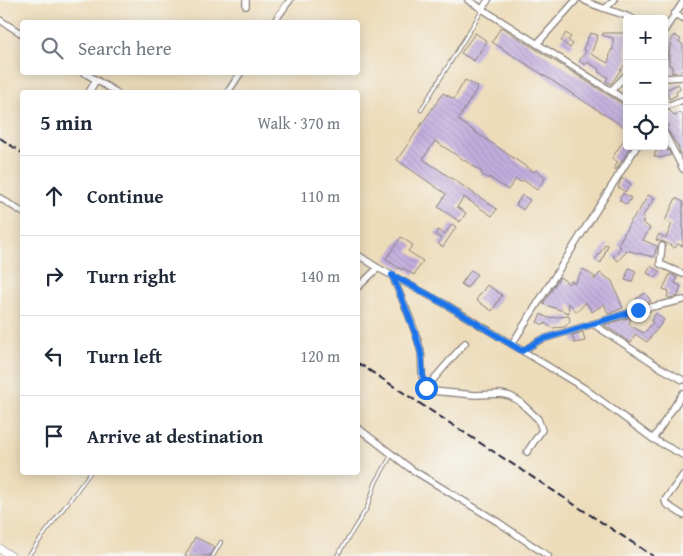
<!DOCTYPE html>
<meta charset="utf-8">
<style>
:root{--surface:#fff;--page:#f2f2f3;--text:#1f2937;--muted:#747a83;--line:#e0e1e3}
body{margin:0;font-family:"Gentium Book Plus",serif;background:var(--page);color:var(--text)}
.controls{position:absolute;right:15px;top:15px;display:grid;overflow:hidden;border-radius:5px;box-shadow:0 2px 12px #0003}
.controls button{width:45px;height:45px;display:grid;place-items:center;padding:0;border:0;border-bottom:1px solid var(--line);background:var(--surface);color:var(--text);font:25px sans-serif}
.stop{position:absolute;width:15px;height:15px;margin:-11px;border:4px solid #1a73e8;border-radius:50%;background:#fff}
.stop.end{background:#1a73e8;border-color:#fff;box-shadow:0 1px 5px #0008}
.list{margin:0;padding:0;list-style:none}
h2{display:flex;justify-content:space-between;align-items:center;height:65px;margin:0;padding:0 20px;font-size:21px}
h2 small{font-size:16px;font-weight:400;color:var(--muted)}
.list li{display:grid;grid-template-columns:32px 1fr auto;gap:15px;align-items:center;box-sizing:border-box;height:80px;padding:0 20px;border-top:1px solid var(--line)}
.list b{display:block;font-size:19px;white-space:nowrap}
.list em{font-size:16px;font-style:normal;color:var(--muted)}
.icon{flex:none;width:28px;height:28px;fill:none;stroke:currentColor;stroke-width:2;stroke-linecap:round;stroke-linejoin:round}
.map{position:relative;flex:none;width:683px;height:556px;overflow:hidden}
.search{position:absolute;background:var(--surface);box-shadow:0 2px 12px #0003;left:20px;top:20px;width:340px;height:55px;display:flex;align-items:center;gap:12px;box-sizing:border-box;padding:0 18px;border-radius:5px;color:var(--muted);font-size:19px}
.panel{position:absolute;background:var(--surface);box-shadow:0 2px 12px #0003;left:20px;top:90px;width:340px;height:385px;border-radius:5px}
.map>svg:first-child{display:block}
</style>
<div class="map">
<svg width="683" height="556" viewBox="0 0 683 556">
<defs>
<pattern id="building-back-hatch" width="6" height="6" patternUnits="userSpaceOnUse" patternTransform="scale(1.25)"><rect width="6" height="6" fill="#c2aedd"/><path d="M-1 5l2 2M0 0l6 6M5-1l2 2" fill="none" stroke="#a695bf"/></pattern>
</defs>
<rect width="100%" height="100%" fill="#f6f6f2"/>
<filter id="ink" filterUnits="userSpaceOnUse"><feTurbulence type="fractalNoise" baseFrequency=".02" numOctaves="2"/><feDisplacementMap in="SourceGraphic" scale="10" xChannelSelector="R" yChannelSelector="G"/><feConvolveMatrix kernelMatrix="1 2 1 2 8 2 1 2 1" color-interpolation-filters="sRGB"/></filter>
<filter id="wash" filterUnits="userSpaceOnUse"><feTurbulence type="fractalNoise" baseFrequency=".0096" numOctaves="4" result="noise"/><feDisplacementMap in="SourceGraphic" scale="20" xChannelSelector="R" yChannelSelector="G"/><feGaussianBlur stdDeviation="1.12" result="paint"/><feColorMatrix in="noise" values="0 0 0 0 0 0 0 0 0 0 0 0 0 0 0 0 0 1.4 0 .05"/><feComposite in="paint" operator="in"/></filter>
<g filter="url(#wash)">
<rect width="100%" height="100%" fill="#eddcba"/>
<g id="blocks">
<g fill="url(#building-back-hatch)">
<path d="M501,27L627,107V129L492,42Z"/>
<path d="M475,33L487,41L474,61L461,53Z"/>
<path d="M566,33L571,37L568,40L573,44L570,48L561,41Z"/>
<path d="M590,33L598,35L591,54L608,63L611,50H613V38L602,35L603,33H627L625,54L627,56V61L611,84L606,81L608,77L598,72L599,69L587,62L585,65L579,61L586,51L583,49Z"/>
<path d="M674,35L681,39L679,42L683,44V70L672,73V66L669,65V55L671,39Z"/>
<path d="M465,80L478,87L458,120L534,172L536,170L546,177L537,190L523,180L521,182L516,179L508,190L489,177L488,179L481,174L482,172L435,141L423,159L497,209L492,216L464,197L457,207L466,213L460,222L438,207L446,194L397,160L443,93L454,99Z"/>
<path d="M678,84L681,89L676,92L677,95L669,99L666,90Z"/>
<path d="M669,110L675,116L679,113L680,114L683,113V153H680L678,146L666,128L669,126L664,121V113Z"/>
<path d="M627,135V146H631L616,170L614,168L618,162L612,158Z"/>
<path d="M666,146L671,155L659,158L654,156L658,147Z"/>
<path d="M622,178L631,184L625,192L618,187Z"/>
<path d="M623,193L631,198L627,205L619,200Z"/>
<path d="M522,195L530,200L523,210L516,205Z"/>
<path d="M648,195L655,198L642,217L645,219L642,222L650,228L643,240L657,246L654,257L625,250L627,251L618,261L613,257L621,247L618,245L630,222L640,209Z"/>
<path d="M676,198L683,202V246L678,244L675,248L664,242L656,240L659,234L666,238L672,224L665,221Z"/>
<path d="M452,224L456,227L443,247L438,244L442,239L435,235L438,230L445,234Z"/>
<path d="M401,237L413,245L408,251L423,261L414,275L403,268L402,270L386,259Z"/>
<path d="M606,244L608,245L601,263L595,260Z"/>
<path d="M651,266L660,272L656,278L647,273Z"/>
<path d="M629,268L636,271L632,282L625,280Z"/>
<path d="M583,269L595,277L594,280L600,273L612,281L623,308L608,314L604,304L592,312L586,302L577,312L568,303L569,313L543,304L560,277L569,284L571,281L575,283Z"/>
<path d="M471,270L477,274L467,288L461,284Z"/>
<path d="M670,274L677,277L675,283L681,286L678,296L670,298L667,297L669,291L663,289Z"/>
<path d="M487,285L502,295L492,311L476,300Z"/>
<path d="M645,293L651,301L640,305L636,299Z"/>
<path d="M656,313L664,320L647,342L635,334L631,343L604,325L631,317L629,325L644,333L653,322L651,321Z"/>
<path d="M541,314L548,318L569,316L570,321L565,327L552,328L545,323L544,325L537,322Z"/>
<path d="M583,332L585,341L574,343L572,335Z"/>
<path d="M195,537L215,547L210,556H185Z"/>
</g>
</g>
</g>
<g filter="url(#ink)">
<use href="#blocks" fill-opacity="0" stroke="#887f7a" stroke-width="1"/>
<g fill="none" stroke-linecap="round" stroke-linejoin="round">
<defs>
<g id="service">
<path d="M421,110L483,9"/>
<path d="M28,556L90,473"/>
<path d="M213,556L221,542"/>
<path d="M337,556L367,508L376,482L392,454"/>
</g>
<g id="minor">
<path d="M246,0V6"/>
<path d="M468,0L627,101"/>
<path d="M584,0C599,9 618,11 633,19"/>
<path d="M483,8L488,0"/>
<path d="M606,8L614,0"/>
<path d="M674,14L683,18"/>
<path d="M0,20L22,34"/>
<path d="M274,22L290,0"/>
<path d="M664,31L683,2"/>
<path d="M664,40V56"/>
<path d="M537,44L576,0"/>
<path d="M83,72L116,92"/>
<path d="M664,78L683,77"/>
<path d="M611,91L627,74"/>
<path d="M89,92L96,80"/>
<path d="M228,92L241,72"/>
<path d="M664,107L683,100"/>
<path d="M664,132L683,169"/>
<path d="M0,198L22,212"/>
<path d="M662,246L660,264L683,274"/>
<path d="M358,255L378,268L445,304L584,388L653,439L683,455"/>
<path d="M392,275C402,300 415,326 421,352C423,364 418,387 432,391L475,395L501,394L510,396L519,401L538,419L542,430L527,452"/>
<path d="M358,287L378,268"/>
<path d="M593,324L661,368L683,380"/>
<path d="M512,344L637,146"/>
<path d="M523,351L540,340L638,310L683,300"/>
<path d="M426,388L465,343"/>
<path d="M358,428L411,469L498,522L548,556"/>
<path d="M653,439L683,393"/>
<path d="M683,475L665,500L666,504L683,515"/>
</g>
<path id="secondary" d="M0,549L11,556"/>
</defs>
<use href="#service" stroke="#887f7a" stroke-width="4.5"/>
<use href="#minor" stroke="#887f7a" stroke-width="8"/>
<use href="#secondary" stroke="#887f7a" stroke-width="9"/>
<use href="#service" stroke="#fff" stroke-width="2.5"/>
<use href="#minor" stroke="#fff" stroke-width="5.5"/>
<use href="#secondary" stroke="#fff" stroke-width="8"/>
<g stroke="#22223b" stroke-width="2" stroke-dasharray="8 4" stroke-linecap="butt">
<path d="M0,138L22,153"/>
<path d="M358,363L653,556"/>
</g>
</g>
</g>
<g fill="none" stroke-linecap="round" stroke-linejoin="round" filter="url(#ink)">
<path stroke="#1a73e8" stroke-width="6" d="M426,388C420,376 424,362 420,349C413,324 402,299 392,275L445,304L522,351L540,340L638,310"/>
</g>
</svg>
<div class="controls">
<button>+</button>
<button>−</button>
<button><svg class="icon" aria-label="locate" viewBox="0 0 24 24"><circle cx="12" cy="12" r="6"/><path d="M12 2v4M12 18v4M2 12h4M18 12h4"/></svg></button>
</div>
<div class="stop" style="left:426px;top:388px"></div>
<div class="stop end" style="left:638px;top:310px"></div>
<div class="search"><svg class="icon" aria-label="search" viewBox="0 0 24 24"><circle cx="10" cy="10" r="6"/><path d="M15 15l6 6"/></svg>Search here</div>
<section class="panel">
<h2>5 min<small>Walk · 370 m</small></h2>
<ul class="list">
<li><svg class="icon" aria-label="ahead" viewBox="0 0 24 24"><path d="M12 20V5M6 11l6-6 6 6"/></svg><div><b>Continue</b></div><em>110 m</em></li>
<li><svg class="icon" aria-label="right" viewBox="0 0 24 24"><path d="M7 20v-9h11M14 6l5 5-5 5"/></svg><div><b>Turn right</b></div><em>140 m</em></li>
<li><svg class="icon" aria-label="left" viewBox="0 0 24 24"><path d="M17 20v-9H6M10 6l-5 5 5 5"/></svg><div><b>Turn left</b></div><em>120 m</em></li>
<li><svg class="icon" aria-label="arrive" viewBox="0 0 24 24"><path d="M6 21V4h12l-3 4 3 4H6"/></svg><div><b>Arrive at destination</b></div></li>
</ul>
</section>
</div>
